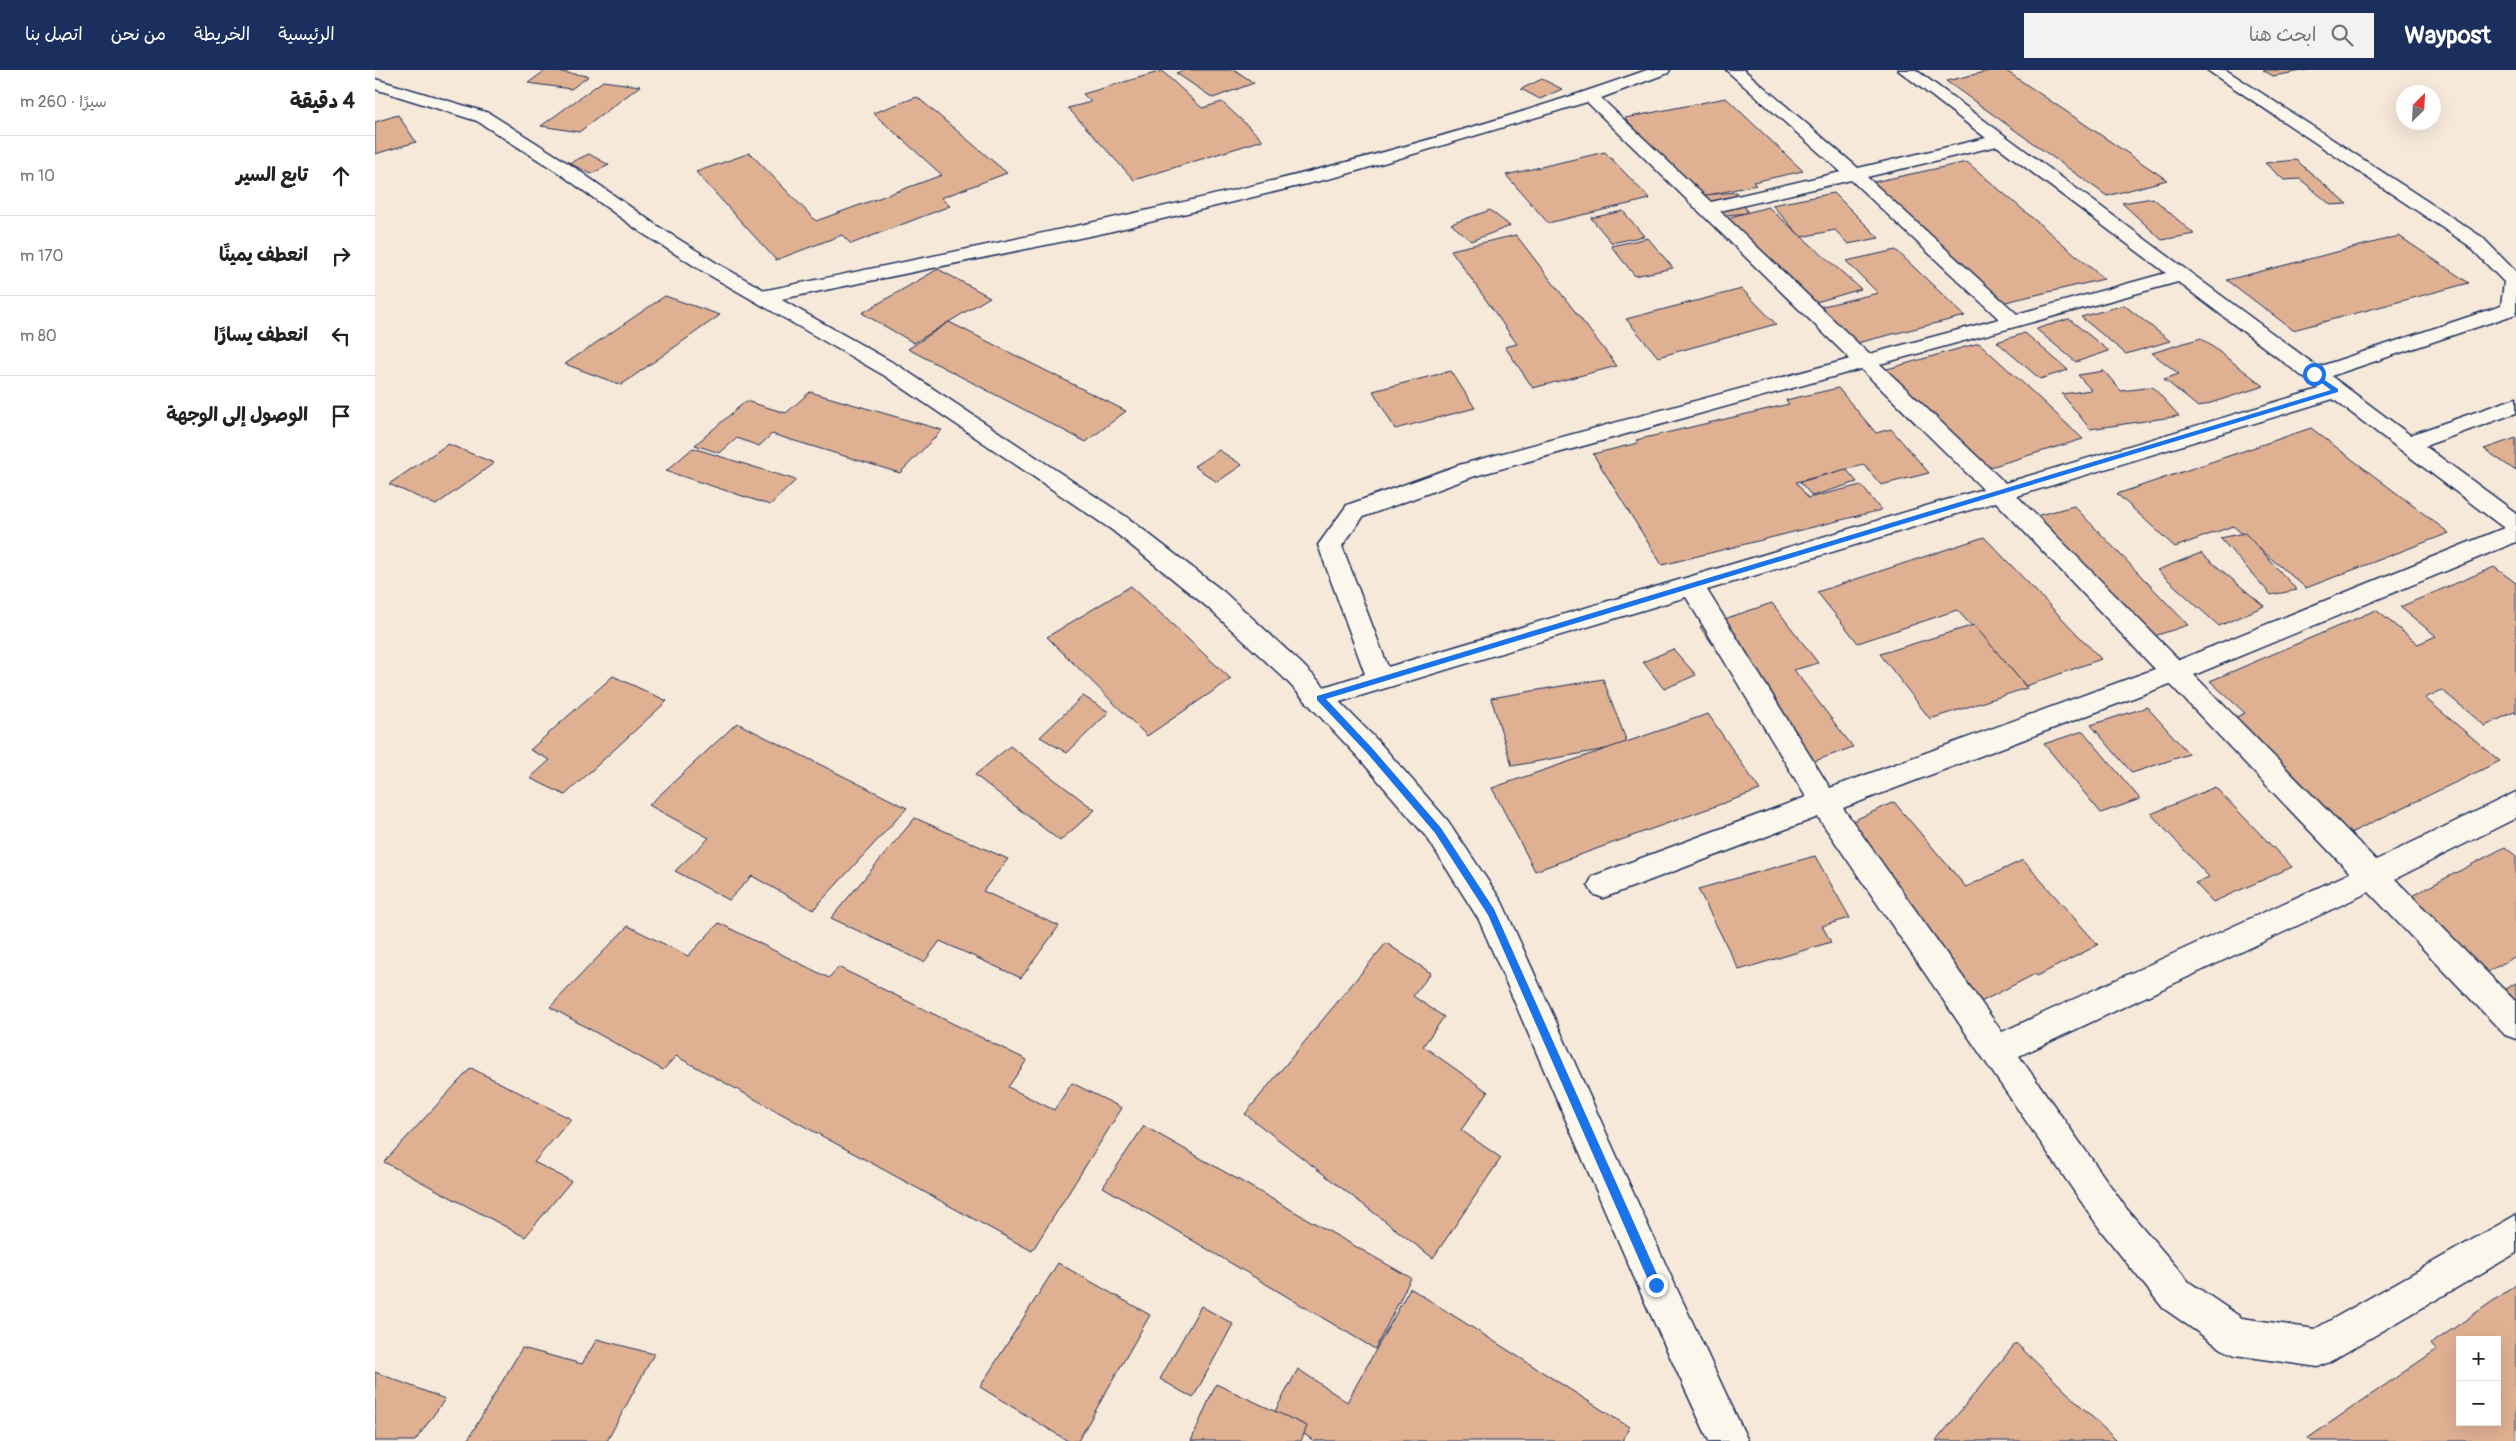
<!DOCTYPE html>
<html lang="ar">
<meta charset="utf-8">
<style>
:root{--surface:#fff;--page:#f2f2f2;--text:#202124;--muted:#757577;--line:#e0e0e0;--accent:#1b2f5e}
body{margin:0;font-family:Pangolin,"Playpen Sans Arabic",sans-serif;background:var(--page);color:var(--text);direction:rtl}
.controls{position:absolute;right:15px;bottom:15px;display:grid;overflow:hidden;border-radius:0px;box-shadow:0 5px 20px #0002}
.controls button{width:45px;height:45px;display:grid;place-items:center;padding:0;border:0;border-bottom:1px solid var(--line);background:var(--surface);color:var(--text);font:25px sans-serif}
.compass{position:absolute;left:2021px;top:15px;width:45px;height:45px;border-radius:50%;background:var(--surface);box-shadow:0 5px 20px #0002;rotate:24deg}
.stop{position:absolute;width:15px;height:15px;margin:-11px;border:4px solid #1a73e8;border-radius:50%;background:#fff}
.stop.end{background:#1a73e8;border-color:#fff;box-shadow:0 1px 5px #0008}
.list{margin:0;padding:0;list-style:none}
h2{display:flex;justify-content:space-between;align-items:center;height:65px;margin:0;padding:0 20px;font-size:21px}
h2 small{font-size:16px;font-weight:400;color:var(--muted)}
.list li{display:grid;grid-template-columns:32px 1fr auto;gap:15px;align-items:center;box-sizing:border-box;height:80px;padding:0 20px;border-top:1px solid var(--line)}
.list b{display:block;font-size:19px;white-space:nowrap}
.list em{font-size:16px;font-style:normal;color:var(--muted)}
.icon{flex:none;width:28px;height:28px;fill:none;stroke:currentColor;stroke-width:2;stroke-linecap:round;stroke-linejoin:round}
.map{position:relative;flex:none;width:2141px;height:1371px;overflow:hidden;direction:ltr}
header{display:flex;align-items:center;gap:30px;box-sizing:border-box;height:70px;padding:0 25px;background:var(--accent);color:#fff}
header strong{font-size:24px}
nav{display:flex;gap:28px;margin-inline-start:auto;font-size:18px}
.search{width:350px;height:45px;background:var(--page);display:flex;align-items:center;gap:12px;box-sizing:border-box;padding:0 18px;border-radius:0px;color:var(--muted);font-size:19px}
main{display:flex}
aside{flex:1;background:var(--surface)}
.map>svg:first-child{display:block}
</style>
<header>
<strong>Waypost</strong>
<div class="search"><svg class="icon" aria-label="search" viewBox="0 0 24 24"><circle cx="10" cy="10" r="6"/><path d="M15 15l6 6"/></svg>ابحث هنا</div>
<nav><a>الرئيسية</a><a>الخريطة</a><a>من نحن</a><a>اتصل بنا</a></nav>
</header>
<main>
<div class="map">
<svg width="2141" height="1371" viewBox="0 0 2141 1371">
<rect width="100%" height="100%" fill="#f6e9da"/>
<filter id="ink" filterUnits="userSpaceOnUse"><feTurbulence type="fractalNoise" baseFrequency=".02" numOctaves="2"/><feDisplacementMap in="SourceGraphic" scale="10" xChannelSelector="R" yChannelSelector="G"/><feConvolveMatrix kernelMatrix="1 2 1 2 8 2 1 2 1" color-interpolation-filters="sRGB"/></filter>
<g filter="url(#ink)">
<g fill="#e0b092" stroke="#1b2f5e" fill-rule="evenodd">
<path d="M171,0L214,6L196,19L153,13Z"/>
<path d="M809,0H860L879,13L838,28L801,3Z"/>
<path d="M1618,0H1630L1792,110L1732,126L1571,11Z"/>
<path d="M1888,0H1933L1898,6Z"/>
<path d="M787,1L827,38L847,32L888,70L759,110L693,38L716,32L708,24Z"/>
<path d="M1167,9L1187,19L1165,29L1146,19Z"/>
<path d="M228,11L265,16L204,62L166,56Z"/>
<path d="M542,27L632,103L566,128L575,136L476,174L467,165L401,190L321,102L375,83L441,151L567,105L498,43Z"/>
<path d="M1351,28L1428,101L1378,112L1381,115L1324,127L1250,48Z"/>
<path d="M23,45L41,72L0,84V52Z"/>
<path d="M1230,82L1275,129L1173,153L1131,105Z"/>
<path d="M214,84L234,95L216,104L194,93Z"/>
<path d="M1921,90L1972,134L1956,135L1925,109L1909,110L1890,93Z"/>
<path d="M1592,92L1729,209L1622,234L1494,113Z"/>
<path d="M1361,122L1373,143L1341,146L1330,125Z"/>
<path d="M1459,123L1504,168L1473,174L1460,160L1426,167L1397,135Z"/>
<path d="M1778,128L1819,164L1787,170L1747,133Z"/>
<path d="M1393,137L1486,219L1438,233L1348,149Z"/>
<path d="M1115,140L1135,156L1096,171L1076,154Z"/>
<path d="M1248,141L1269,166L1237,173L1216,148Z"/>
<path d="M1141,165L1242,296L1158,318L1130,277L1142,274L1076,180Z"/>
<path d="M2024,166L2094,213L1918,260L1852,210Z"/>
<path d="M1273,168L1298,198L1260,206L1236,176Z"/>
<path d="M1521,180L1590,246L1478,274L1444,237L1503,223L1471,191Z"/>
<path d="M563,199L615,227L539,273L487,243Z"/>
<path d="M1367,219L1401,254L1283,287L1251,249Z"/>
<path d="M290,226L345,245L246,315L190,294Z"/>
<path d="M1749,235L1795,271L1751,284L1706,247Z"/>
<path d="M1694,249L1734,281L1701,292L1661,259Z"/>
<path d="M574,252L751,341L711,372L533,279Z"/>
<path d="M1650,263L1693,300L1665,309L1622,272Z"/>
<path d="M1826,268L1889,316L1823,337L1789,309L1804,304L1777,283Z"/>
<path d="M1604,273L1650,315L1708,369L1602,401L1552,351L1540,354L1491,305Z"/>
<path d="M1076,301L1100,338L1020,359L998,321Z"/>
<path d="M1729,301L1746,321L1778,317L1804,346L1715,359L1687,324L1716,320L1703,305Z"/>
<path d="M1463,318L1501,363L1516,359L1554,403L1506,415L1489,395L1421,412L1433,428L1486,415L1506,440L1287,495L1218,384L1263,373L1261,370L1414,334L1411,330Z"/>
<path d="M435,322L567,360L525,403L397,364L384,376L362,368L345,383L320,375L371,331L411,343Z"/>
<path d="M1936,358L2074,463L1931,518L1858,456L1800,477L1742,424Z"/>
<path d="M2141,368V401L2109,379Z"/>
<path d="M73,374L119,393L61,435L14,414Z"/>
<path d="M318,378L421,410L395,435L291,401Z"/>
<path d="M844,380L867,395L842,412L819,396Z"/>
<path d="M1471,399L1482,412L1437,426L1425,412Z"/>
<path d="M1699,436L1813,555L1761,572L1649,449Z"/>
<path d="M1870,463L1922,520L1896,525L1845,468Z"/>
<path d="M1609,467L1726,589L1651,616L1582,540L1483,573L1442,522Z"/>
<path d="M1826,483L1889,536L1844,556L1782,500Z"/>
<path d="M2119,497L2141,513V644L2139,642L2110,656L2067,620L2050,628L2125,691L1971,765L1851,652L1870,643L1835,611L2001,540L2043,574L2061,566L2025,537Z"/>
<path d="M756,516L856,609L772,666L672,567Z"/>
<path d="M1397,533L1443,593L1419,600L1478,677L1426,696L1325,557Z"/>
<path d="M1599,555L1652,618L1555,649L1505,584Z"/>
<path d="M1298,579L1321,605L1289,619L1268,592Z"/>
<path d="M238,606L292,631L190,725L155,708L175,690L155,680Z"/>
<path d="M1228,609L1253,675L1137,696L1116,628Z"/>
<path d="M708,626L734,642L692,683L665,667Z"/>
<path d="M1772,637L1814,684L1757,703L1716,655Z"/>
<path d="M1333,644L1385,720L1160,801L1117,718Z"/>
<path d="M362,653L532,738L438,840L377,806L354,830L300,801L334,768L274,735Z"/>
<path d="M1708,661L1765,729L1726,743L1669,674Z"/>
<path d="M635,676L720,740L685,771L600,705Z"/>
<path d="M1840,717L1917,797L1838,832L1820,813L1834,807L1776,744Z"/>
<path d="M1519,732L1591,817L1648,790L1723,875L1662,906L1660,904L1598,936L1458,760Z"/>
<path d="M540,748L633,789L608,821L684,856L646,908L565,871L549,892L456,848Z"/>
<path d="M2130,777L2141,786V886L2109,904L2029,830Z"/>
<path d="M1440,786L1475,848L1447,856L1456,872L1364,900L1323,819Z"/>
<path d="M344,853L454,908L463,897L652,990L633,1017L679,1040L697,1013L747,1038L657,1181L301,986L288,1000L175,937L253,856L313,886Z"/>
<path d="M1011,873L1056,903L1038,926L1069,947L1048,976L1113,1022L1086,1060L1126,1088L1058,1188L870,1044Z"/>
<path d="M2141,913V949L2117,926Z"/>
<path d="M96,998L196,1049L159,1092L196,1111L150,1167L9,1092Z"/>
<path d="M769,1056L1036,1208L1000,1279L728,1117Z"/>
<path d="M683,1193L775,1245L703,1371H693L605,1317Z"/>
<path d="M2141,1215V1371H1936L1933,1368L2061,1280L2056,1274ZM2085,1270H2122V1352H2085Z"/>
<path d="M1035,1218L1254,1357L1248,1371H939L899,1343L923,1299L972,1332Z"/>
<path d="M826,1236L858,1254L818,1328L785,1309Z"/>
<path d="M222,1269L279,1284L232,1371H92L147,1278L207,1294Z"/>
<path d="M1641,1273L1742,1371H1561Z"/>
<path d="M0,1302L70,1329L40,1371H0Z"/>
<path d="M841,1314L932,1356L926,1371H816Z"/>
</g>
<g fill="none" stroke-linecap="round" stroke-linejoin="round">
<defs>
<path id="minor" d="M1272,0H1295L1293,3L1226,28L1336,132L1466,102L1351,0H1369L1483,98L1611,68L1523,0H1541L1943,297L2126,236L2129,212L2093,175L1832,0H1851L2107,167L2141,202V244L1956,306L2035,365L2141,328V343L2050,376L2141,443V472L1819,605L2001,790L2141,722V748L2020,809L2141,932V969L2130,965L1994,822L1644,986L1751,1138L1814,1212L1867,1248L1940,1259L2141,1145V1183L1956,1291L1943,1297L1860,1285L1847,1279L1788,1238L1727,1162L1443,747L1228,828L1218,824L1213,815L1218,806L1431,727L1311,527L945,638L936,635L932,628L936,621L990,604L943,475L972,435L1084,395L1475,289L1212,32L965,106L729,163L387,233L380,231L377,227L380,223L387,221C685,160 985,103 1272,0ZM1622,76L1791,203L1642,244L1492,107ZM1476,110L1624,249L1494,284L1345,141ZM1803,212L1944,319L1630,413L1505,294ZM1486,299L1608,419L1013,597L967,476L988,447L1100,406ZM1958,329L2129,458L1804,590L1642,426ZM1621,432L1780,599L1455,718L1332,520ZM1795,614L1975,803L1627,962L1468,738Z"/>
<path id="tertiary" d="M0,9L114,43L196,95L281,155L343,194L524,296L753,448L849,522L926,593L1004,672L1073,751L1127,832L1294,1202L1373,1371H1334L1268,1228L1104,850L1053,769L984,688L908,607L831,536L737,460L510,306L329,202L267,163L184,103L102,51L0,19Z"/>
</defs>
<use href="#minor" stroke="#1b2f5e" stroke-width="3"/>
<use href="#tertiary" stroke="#1b2f5e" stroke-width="3"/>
<use href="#minor" fill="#fbf7ec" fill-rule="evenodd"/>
<use href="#tertiary" fill="#fbf7ec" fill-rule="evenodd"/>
</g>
</g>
<path fill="#1a73e8" d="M1939,303L1963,319V322L951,629L997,678L1066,758L1119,839L1285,1211V1219H1277L1113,845L1060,763L992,683L942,630V626L1956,320L1937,306Z"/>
</svg>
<div class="controls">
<button>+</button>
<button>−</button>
</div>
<svg class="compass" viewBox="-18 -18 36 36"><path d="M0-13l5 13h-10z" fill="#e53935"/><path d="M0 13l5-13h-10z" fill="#757577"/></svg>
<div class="stop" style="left:1939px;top:304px"></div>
<div class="stop end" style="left:1281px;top:1215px"></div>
</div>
<aside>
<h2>4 دقيقة<small>سيرًا · 260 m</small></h2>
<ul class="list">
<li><svg class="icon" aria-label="ahead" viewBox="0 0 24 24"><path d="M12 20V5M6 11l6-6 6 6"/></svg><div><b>تابع السير</b></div><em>10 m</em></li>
<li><svg class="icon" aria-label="right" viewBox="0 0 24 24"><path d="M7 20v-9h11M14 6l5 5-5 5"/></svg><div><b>انعطف يمينًا</b></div><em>170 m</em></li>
<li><svg class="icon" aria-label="left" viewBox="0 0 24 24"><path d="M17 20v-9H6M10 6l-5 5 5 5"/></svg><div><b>انعطف يسارًا</b></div><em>80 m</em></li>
<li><svg class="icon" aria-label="arrive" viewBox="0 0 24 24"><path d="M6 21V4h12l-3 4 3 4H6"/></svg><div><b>الوصول إلى الوجهة</b></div></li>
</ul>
</aside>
</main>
